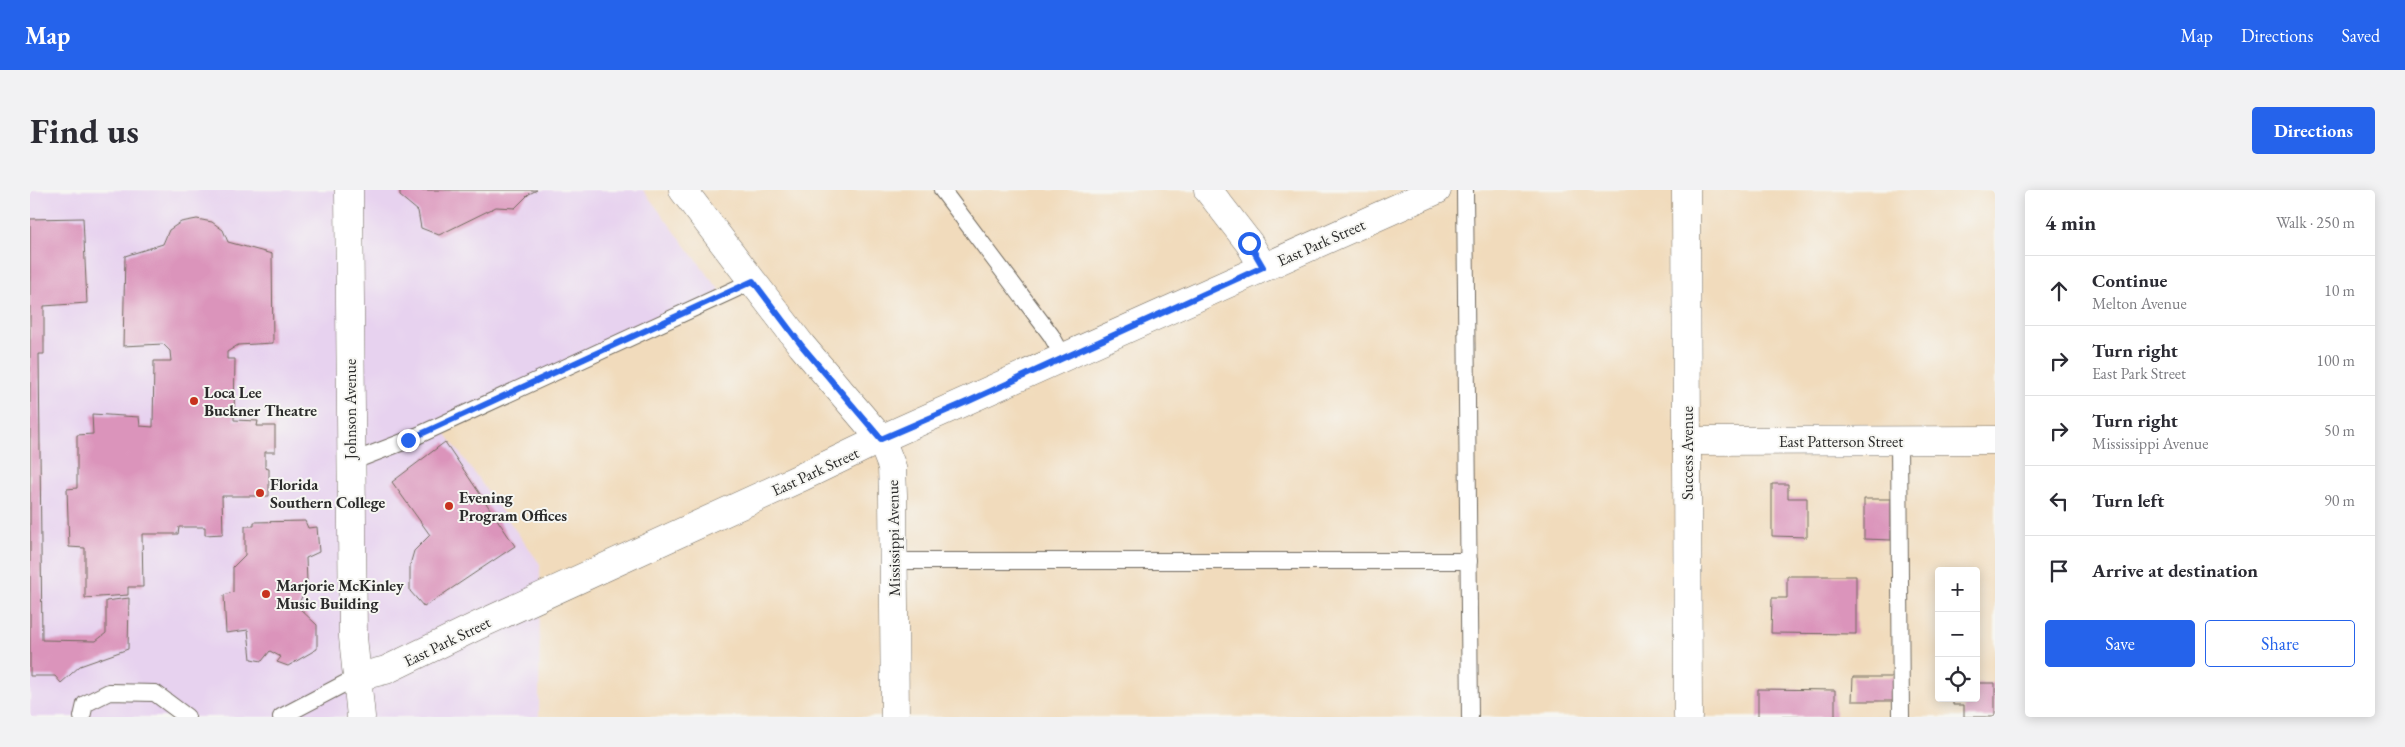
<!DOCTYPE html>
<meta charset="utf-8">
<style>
:root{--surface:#fff;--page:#f2f2f3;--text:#2b2b33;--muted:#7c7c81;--line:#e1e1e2;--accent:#2563eb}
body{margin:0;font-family:"EB Garamond",serif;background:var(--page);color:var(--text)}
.controls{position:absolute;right:15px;bottom:15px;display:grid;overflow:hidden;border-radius:5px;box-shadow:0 2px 12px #0003}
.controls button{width:45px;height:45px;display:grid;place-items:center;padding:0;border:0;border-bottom:1px solid var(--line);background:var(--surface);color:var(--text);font:25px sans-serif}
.stop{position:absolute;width:15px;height:15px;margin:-11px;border:4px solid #2563eb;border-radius:50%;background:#fff}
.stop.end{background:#2563eb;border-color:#fff;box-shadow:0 1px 5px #0008}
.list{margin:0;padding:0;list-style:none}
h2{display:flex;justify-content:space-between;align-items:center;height:65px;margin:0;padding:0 20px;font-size:21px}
h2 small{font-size:16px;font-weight:400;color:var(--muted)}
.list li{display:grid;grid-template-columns:32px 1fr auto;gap:15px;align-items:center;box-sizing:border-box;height:70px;padding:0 20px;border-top:1px solid var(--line)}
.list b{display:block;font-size:19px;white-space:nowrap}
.list p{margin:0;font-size:16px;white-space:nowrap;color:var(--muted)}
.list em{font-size:16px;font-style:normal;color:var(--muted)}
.actions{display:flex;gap:10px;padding:15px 20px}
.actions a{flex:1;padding:11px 0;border:1px solid var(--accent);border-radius:5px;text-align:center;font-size:18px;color:var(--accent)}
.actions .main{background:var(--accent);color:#fff}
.icon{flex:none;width:28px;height:28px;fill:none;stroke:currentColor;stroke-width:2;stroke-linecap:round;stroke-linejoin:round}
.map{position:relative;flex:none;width:1965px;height:527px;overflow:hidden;border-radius:5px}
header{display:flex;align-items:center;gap:30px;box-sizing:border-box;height:70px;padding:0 25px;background:var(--accent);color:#fff}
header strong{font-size:24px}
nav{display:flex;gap:28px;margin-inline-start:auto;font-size:18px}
.intro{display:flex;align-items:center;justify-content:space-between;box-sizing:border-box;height:120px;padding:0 30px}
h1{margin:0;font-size:35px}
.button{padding:12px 22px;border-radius:5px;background:var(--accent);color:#fff;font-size:18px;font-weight:700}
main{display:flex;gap:30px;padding:0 30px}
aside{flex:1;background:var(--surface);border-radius:5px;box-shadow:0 2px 12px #0003}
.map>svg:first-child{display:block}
</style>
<header>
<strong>Map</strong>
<nav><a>Map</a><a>Directions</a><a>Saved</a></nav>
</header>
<div class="intro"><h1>Find us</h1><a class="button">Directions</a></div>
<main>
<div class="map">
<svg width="1965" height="527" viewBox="0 0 1965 527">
<rect width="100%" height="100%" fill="#f6f6f2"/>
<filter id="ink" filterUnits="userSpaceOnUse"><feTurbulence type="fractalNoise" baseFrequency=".02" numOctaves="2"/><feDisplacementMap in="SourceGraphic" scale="10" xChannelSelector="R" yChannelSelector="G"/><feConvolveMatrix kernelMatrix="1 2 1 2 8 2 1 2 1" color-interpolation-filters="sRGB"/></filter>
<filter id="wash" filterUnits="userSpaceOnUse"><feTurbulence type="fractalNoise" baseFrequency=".0096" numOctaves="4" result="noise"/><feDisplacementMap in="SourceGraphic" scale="20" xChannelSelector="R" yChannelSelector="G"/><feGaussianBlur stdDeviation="1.12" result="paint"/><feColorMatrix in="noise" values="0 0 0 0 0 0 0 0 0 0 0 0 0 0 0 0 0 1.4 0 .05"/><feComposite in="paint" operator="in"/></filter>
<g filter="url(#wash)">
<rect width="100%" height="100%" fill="#f1dbbc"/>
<path fill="#e7d2ef" d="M0,0H613L691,102L408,233L510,374L509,527H0Z"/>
<g id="blocks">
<g fill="#db94bb">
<path d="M370,0H507L499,4L485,18L466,17L409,45L391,38L388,21L370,6Z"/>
<path d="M53,28L57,113L14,116V164H9L12,450L66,451L76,443V411L99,408L98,459L50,476L31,493L25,486H0V29Z"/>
<path d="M167,29L182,32L193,40L198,52L242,64L243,153L208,155L197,162V169H205L204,230L228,231L227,236H245V262H235V278L239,279V306H192L193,344L175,345V337H149L148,344H112L113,397H98V405L55,408V358L39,357L37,299L47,298V245L63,244L62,224L109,227L110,236L123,237L124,171H141L140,161L133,154L93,156L95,66L133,54L139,40L151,32Z"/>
<path d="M415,252L485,356L394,417L380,401V375L384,361L400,345L362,292Z"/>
<path d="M1742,294H1758V308H1777V347L1742,346Z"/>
<path d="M1834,309H1861V350L1834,349Z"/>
<path d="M275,331L278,338L287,337L289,362L276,368L277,392L268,417L287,435V459L258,476L247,472L251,467L240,461L232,471L221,469L218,440L196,443L194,405L203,402V377L215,365V336H224V332Z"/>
<path d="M1757,386H1826V444L1741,443L1742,408H1757Z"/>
<path d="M1823,487H1868V511H1822Z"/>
<path d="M1946,493H1965V527H1934V515H1923V508H1946Z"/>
<path d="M1728,499L1805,500V527H1728Z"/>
</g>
</g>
</g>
<g filter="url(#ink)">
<use href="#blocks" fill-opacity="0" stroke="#70695e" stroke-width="1"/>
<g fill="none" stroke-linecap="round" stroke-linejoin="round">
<defs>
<g id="service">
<path d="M912,0L1021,145L1034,168"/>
<path d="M1435,0L1440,527"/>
<path d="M1869,250L1871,527"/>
<path d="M321,272L378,250L723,91"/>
<path d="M863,371H1439"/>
<path d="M52,527L55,514L79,502L125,503L157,527"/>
<path d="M251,527L327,487"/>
</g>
<g id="minor">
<path d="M319,0L323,447L331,527"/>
<path d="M653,0L772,156L851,249L862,277L863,305L865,527"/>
<path d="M1178,0L1219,53L1233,77"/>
<path d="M1656,0L1658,527"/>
<path d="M1657,251L1965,250"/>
<path d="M327,487L356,480L449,435L772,287L851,249L1407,0"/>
</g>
</defs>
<use href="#service" stroke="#70695e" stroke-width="18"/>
<use href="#minor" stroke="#70695e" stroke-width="29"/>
<use href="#service" stroke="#fff" stroke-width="16"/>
<use href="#minor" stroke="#fff" stroke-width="28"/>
</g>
</g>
<g fill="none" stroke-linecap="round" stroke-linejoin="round" filter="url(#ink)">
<path stroke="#2563eb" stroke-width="6" d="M378,250L723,91L772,156L851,249L939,211L1233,77L1219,53"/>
</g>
<g fill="#c8321e" stroke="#f6f6f2" stroke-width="2">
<circle cx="164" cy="211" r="5"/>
<circle cx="230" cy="303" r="5"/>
<circle cx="419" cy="316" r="5"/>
<circle cx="236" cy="404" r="5"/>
</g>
<g text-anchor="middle" stroke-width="4" stroke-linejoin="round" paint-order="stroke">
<g font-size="16" fill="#2b2b2b" stroke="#f6f6f2">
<text transform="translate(1291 52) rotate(-24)" y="6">East Park Street</text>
<text transform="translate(320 219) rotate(-90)" y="6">Johnson Avenue</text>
<text x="1811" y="257">East Patterson Street</text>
<text transform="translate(1657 263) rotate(-90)" y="6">Success Avenue</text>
<text transform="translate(785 281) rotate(-25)" y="6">East Park Street</text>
<text transform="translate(863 348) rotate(-91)" y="6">Mississippi Avenue</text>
<text transform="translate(417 451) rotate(-26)" y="6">East Park Street</text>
</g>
<g font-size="16" font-weight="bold" fill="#2b2b2b" stroke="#f6f6f2" text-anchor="start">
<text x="174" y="208">Loca Lee<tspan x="174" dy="18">Buckner Theatre</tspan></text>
<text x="240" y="300">Florida<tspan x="240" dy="18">Southern College</tspan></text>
<text x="429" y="313">Evening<tspan x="429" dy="18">Program Offices</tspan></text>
<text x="246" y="401">Marjorie McKinley<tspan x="246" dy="18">Music Building</tspan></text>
</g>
</g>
</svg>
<div class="controls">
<button>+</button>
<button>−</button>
<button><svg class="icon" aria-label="locate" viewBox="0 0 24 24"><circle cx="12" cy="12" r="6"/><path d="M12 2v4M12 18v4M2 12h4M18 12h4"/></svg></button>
</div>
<div class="stop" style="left:1219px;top:53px"></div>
<div class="stop end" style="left:378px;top:250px"></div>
</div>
<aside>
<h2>4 min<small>Walk · 250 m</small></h2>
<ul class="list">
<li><svg class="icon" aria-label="ahead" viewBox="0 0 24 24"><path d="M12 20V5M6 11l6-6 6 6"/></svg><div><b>Continue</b><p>Melton Avenue</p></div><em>10 m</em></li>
<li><svg class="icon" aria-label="right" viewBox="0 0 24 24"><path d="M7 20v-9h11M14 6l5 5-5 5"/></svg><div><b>Turn right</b><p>East Park Street</p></div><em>100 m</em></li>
<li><svg class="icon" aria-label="right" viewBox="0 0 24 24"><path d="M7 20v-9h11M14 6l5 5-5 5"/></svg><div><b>Turn right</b><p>Mississippi Avenue</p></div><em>50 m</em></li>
<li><svg class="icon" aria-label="left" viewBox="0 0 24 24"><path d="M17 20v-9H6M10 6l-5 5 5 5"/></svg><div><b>Turn left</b></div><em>90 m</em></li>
<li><svg class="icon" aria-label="arrive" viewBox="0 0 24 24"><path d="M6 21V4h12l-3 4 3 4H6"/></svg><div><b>Arrive at destination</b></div></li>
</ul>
<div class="actions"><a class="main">Save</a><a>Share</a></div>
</aside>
</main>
